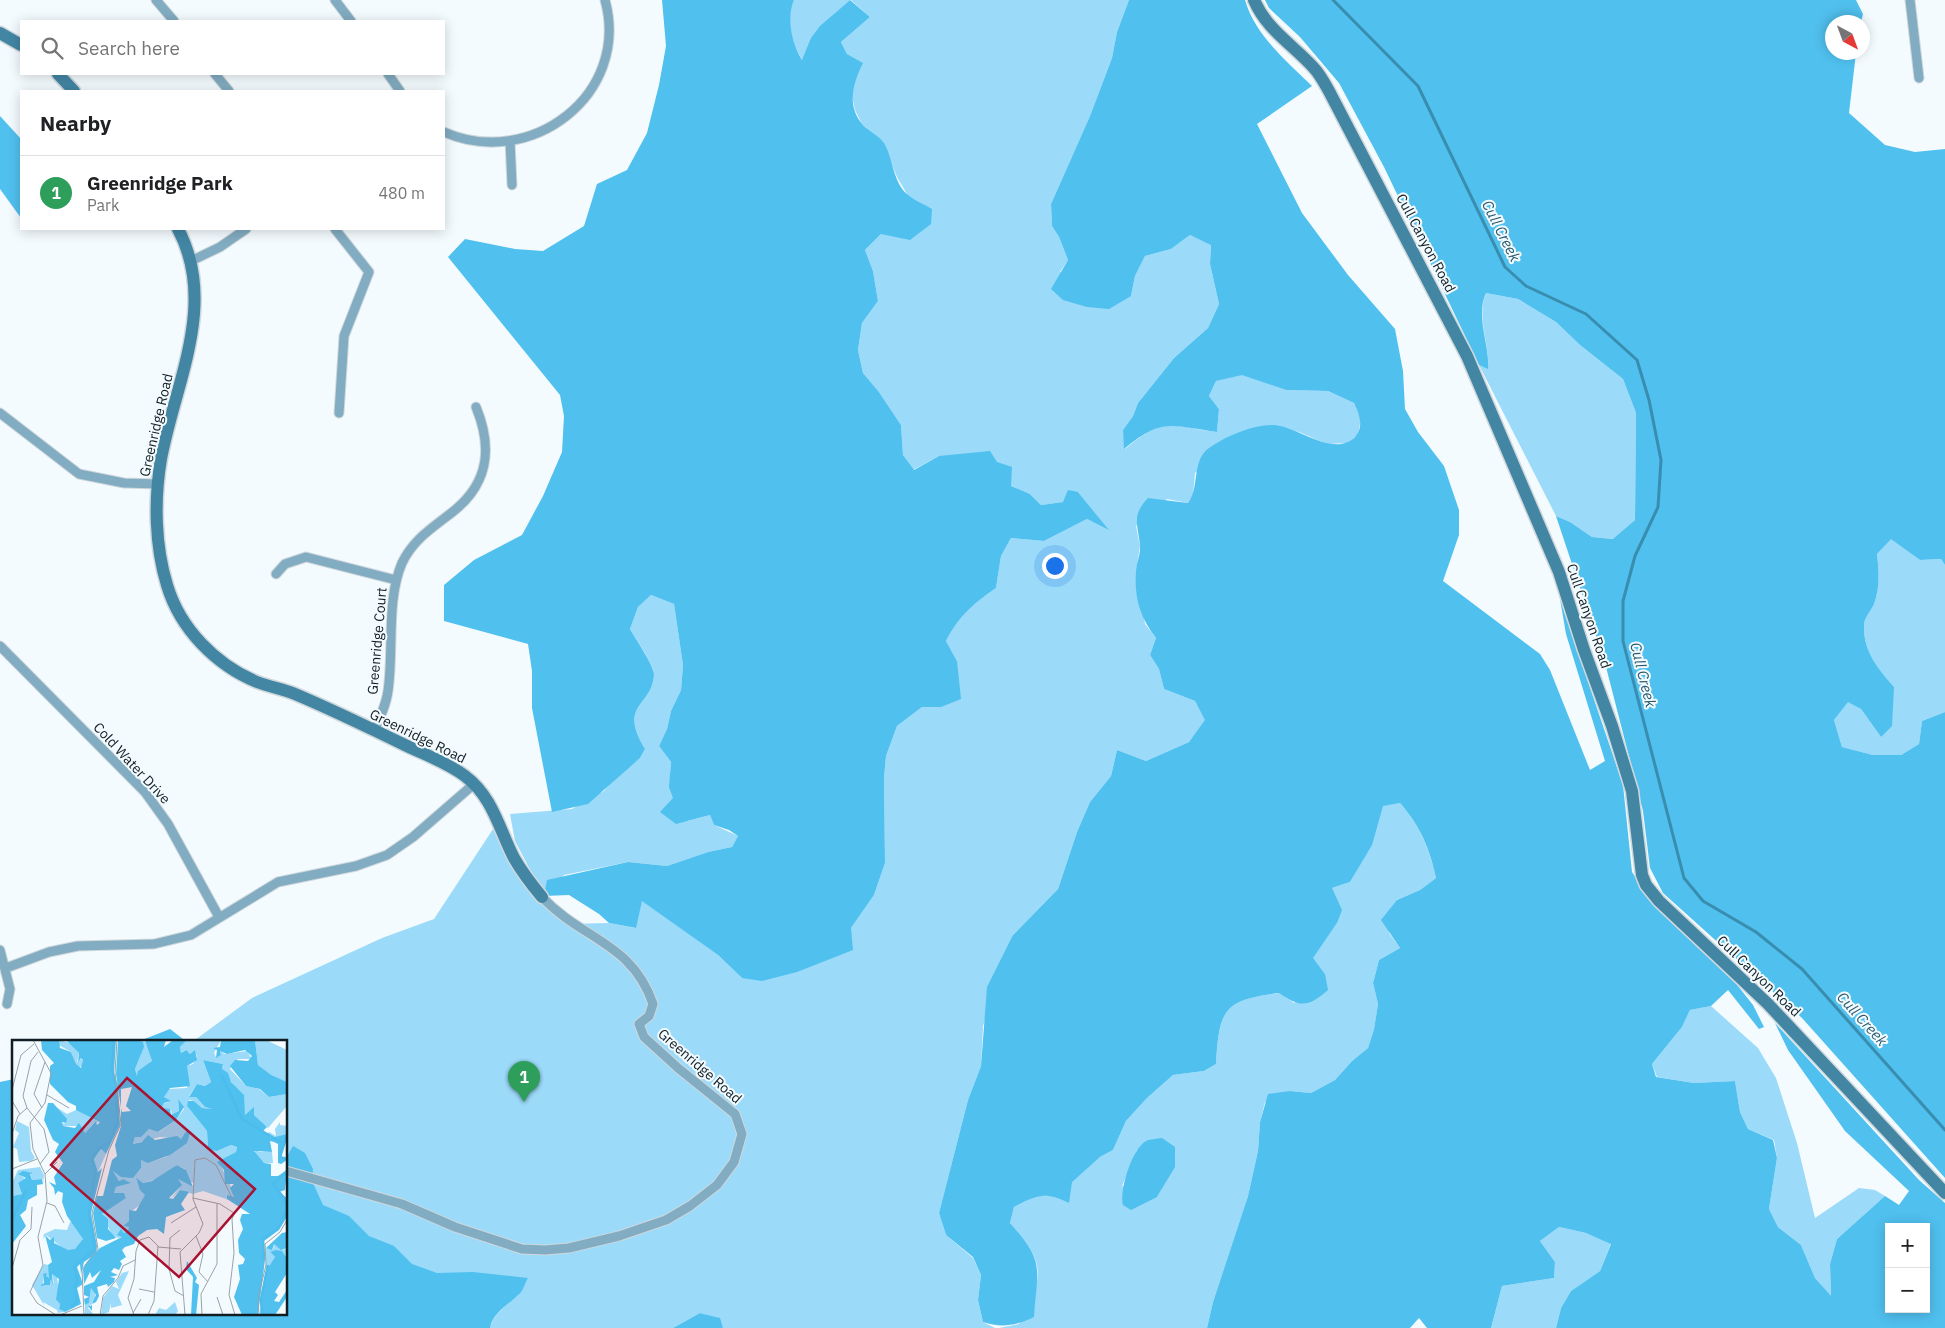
<!DOCTYPE html>
<meta charset="utf-8">
<style>
:root{--surface:#fff;--page:#f2f2f2;--text:#202124;--muted:#757577;--line:#e0e0e0;--accent:#ea580c}
body{margin:0;font-family:"IBM Plex Sans",sans-serif;background:var(--page);color:var(--text)}
.controls{position:absolute;right:15px;bottom:15px;display:grid;overflow:hidden;border-radius:0px;box-shadow:0 2px 12px #0003}
.controls button{width:45px;height:45px;display:grid;place-items:center;padding:0;border:0;border-bottom:1px solid var(--line);background:var(--surface);color:var(--text);font:25px sans-serif}
.compass{position:absolute;left:1825px;top:15px;width:45px;height:45px;border-radius:50%;background:var(--surface);box-shadow:0 2px 12px #0003;rotate:139deg}
.you{position:absolute;left:1054px;top:565px;width:18px;height:18px;margin:-12px;border:4px solid #fff;border-radius:50%;background:#1a73e8;box-shadow:0 0 0 8px #1a73e833}
.badge{display:grid;place-items:center;width:32px;height:32px;border-radius:50%;background:var(--accent);color:#fff;font-size:16px;font-weight:700}
.pin{position:absolute;translate:-50% -41px;filter:drop-shadow(0 1px 2px #0008)}
.pin::after{content:'';position:absolute;top:26px;width:18px;height:15px;background:inherit;clip-path:polygon(0 0,100% 0,50% 100%)}
.list{margin:0;padding:0;list-style:none}
h2{display:flex;justify-content:space-between;align-items:center;height:65px;margin:0;padding:0 20px;font-size:21px}
h2 small{font-size:16px;font-weight:400;color:var(--muted)}
.list li{display:grid;grid-template-columns:32px 1fr auto;gap:15px;align-items:center;box-sizing:border-box;height:75px;padding:0 20px;border-top:1px solid var(--line)}
.list b{display:block;font-size:19px;white-space:nowrap}
.list p{margin:0;font-size:16px;white-space:nowrap;color:var(--muted)}
.list em{font-size:16px;font-style:normal;color:var(--muted)}
.icon{flex:none;width:28px;height:28px;fill:none;stroke:currentColor;stroke-width:2;stroke-linecap:round;stroke-linejoin:round}
.map{position:relative;flex:none;width:1945px;height:1328px;overflow:hidden}
.search{position:absolute;background:var(--surface);box-shadow:0 2px 12px #0003;left:20px;top:20px;width:425px;height:55px;display:flex;align-items:center;gap:12px;box-sizing:border-box;padding:0 18px;border-radius:0px;color:var(--muted);font-size:19px}
.panel{position:absolute;background:var(--surface);box-shadow:0 2px 12px #0003;left:20px;top:90px;width:425px;height:140px;border-radius:0px}
.map>svg:first-child{display:block}
</style>
<div class="map">
<svg width="1945" height="1328" viewBox="0 0 1945 1328">
<rect width="100%" height="100%" fill="#f4fbff"/>
<g fill="#9bdaf9" fill-rule="evenodd">
<path d="M794,0H850C825,22 815,29 803,61C792,44 785,18 794,0Z"/>
<path d="M851,0H1129L1117,32L1112,58L1090,116L1051,204L1052,226L1059,237L1068,260L1060,272L1131,296L1135,276L1145,256L1171,249L1190,235L1211,244L1210,264L1219,304L1208,328L1174,358L1138,403L1133,416L1123,430L1125,449C1165,415 1170,426 1217,432L1219,409L1209,396L1216,381L1242,374L1286,390L1328,391L1354,403L1361,419L1358,434L1348,443L1327,444L1299,432L1274,426L1195,473L1193,496L1188,503L1167,499L1136,526L1140,546L1136,571L1145,624L1156,638L1150,655L1159,669L1164,689L1195,701L1206,720L1189,742L1146,761L1117,750L1111,776L1090,802L1077,832L1058,889L1013,935L983,1026L981,1066L968,1100L939,1213L946,1235L973,1258L981,1275L978,1300L983,1322L995,1328H723L719,1318L700,1313L673,1328H490C495,1308 518,1301 526,1281L405,1272L286,1215V1042H188L195,1040L252,998L382,938L434,919L497,823L540,899L561,920L568,924L609,923L635,928L642,900L718,955L742,978L851,928L874,895L885,863L884,778L886,756L897,726L922,707H941L957,661L946,641C959,616 973,604 996,588L1001,556L1011,538L1044,541L1087,519L1108,529L1078,492L1063,502L1041,505L1030,494L939,456L913,470L903,455L901,425L879,392L863,373L858,350L862,323L878,301L873,271L865,250L881,234L907,194L897,177L883,142L862,124L855,110L851,91L854,81L862,63L847,54L841,42L870,17Z"/>
<path d="M1486,293L1518,299L1556,322L1580,345L1623,379L1636,413L1635,520L1614,539L1592,537L1570,522L1556,516L1479,365L1488,368C1490,343 1476,318 1486,293Z"/>
<path d="M1891,538L1920,560L1941,559L1945,565V712L1922,721L1919,744L1901,755H1873L1842,747L1834,720L1848,701L1861,709L1881,737L1893,687C1878,669 1863,651 1864,625C1864,618 1871,611 1874,604C1880,588 1879,572 1877,554Z"/>
<path d="M651,595L674,604L683,665L681,690L671,711L667,729L659,746L671,762C668,794 671,795 688,821L710,815L714,825L738,836L732,847L708,852L667,866L628,862L564,875L544,896L515,841L510,814L572,809L604,791L613,780L640,758L645,749C617,703 653,707 654,674C654,665 635,638 630,629L638,607Z"/>
<path d="M1400,803C1420,826 1430,850 1436,878L1420,890L1397,900L1389,933L1400,948L1379,960L1373,983L1378,1004L1374,1029L1368,1048L1352,1061L1335,1080L1311,1093L1290,1091L1265,1102L1260,1122L1258,1151L1248,1196L1213,1302L1207,1328H999L1019,1324C1044,1277 1047,1264 1010,1223L1014,1207L1036,1196L1053,1195L1100,1157L1113,1150L1126,1121L1147,1098L1173,1075L1204,1071L1216,1064C1219,1009 1224,1000 1280,993L1294,1003L1325,974L1312,958L1337,923L1332,888L1350,882L1359,866L1383,805ZM1137,1150L1175,1166L1157,1197L1122,1186Z"/>
<path d="M1711,1006L1758,1048L1776,1078L1797,1143L1815,1218L1859,1188L1875,1190L1885,1196L1837,1239L1830,1264L1831,1297L1815,1278L1801,1245L1778,1227L1769,1209L1777,1158L1774,1140L1748,1129L1740,1112L1735,1081L1694,1083L1657,1077L1652,1064L1682,1027L1690,1010Z"/>
<path d="M1559,1227L1586,1233L1611,1243L1600,1271L1571,1291L1561,1308L1556,1328H1491L1502,1286L1554,1278L1555,1262L1540,1241Z"/>
</g>
<g fill="#50c0ef" fill-rule="evenodd">
<path d="M662,0H794C786,18 792,44 802,60L811,38L820,26L850,0L870,17L841,42L847,54L863,63C853,83 846,106 863,125C869,131 879,136 884,143C893,158 893,183 908,195C915,201 924,204 932,209L931,224L910,240L881,234L865,250L873,271L878,301L862,323L858,350L863,373L879,392L901,425L903,455L914,470L939,456L990,451L997,462L1012,467L1011,486L1030,494L1041,505L1063,502L1068,490L1078,492L1109,530L1087,519L1044,541L1011,538L1001,556L996,588C973,604 959,616 946,641L957,661L961,699L941,707H922L897,726L886,756L884,778L885,863L874,895L851,928L853,950L797,972L762,981L742,978L718,955L642,901L636,928L609,923L599,914L569,895L544,896L547,880L628,862L667,866L708,852L732,847L738,836L729,830L714,825L710,815L676,824L660,812L673,798L669,787L671,762L659,746L667,729L671,711L681,690L683,665L674,604L651,595L638,607L630,629C635,638 654,666 654,674C653,707 617,703 645,749L640,758L588,804L552,812L532,708V671L528,644L444,621V585L474,560L522,535L543,496L562,452L564,416L560,395L448,257L465,239L515,249L543,251L584,226L597,184L627,170L647,133L659,85L666,46Z"/>
<path d="M1129,0H1245C1255,35 1287,62 1312,86L1257,124L1302,213L1348,275L1395,329L1403,371L1405,409L1418,432L1444,466L1459,510V535L1443,581L1540,654L1550,670L1590,770L1605,761L1566,634L1560,599L1623,785L1632,872L1652,902L1671,922L1727,972L1753,1005L1764,1027L1759,1029L1728,990L1711,1006L1690,1010L1682,1027L1652,1064L1656,1077L1694,1083L1735,1081L1740,1112L1748,1129L1773,1140L1777,1158L1769,1209L1778,1227L1801,1245L1815,1278L1831,1296L1830,1264L1837,1239L1885,1196L1899,1205L1909,1191L1845,1131L1788,1050L1775,1023L1919,1180L1945,1203V1328H1556L1561,1308L1571,1291L1600,1271L1611,1244L1586,1233L1559,1227L1540,1241L1555,1262L1554,1278L1502,1286L1491,1328H1427L1419,1318L1410,1328H1207L1213,1302L1248,1196L1258,1151L1260,1122L1268,1094L1290,1091L1311,1093L1335,1080L1352,1061L1368,1048L1374,1029L1378,1004L1373,983L1379,960L1400,948L1381,920L1397,900L1420,890L1436,878C1430,849 1420,826 1400,803L1383,806L1372,845L1350,882L1332,888L1342,910L1337,923L1313,958L1325,974L1328,990C1308,1007 1301,1008 1279,993C1224,1000 1219,1009 1216,1064L1204,1071L1173,1075L1147,1098L1126,1121L1113,1150L1100,1157L1072,1182L1069,1203C1045,1191 1037,1195 1014,1207L1010,1223C1046,1263 1037,1268 1034,1317C1016,1326 1001,1328 983,1322L978,1300L981,1275L973,1257L946,1235L939,1213L968,1100L981,1066L987,987L1013,935L1058,889L1077,832L1090,802L1111,776L1117,750L1146,761L1189,742L1205,720L1195,701L1164,689L1159,669L1150,655L1156,638C1140,618 1134,597 1136,572C1136,563 1141,554 1140,545C1138,524 1131,516 1148,498L1188,503C1200,488 1191,461 1209,448C1226,436 1254,424 1274,425C1299,427 1332,457 1354,438C1365,427 1359,414 1354,403L1328,391L1286,390L1242,375L1216,381L1209,396L1219,409L1217,432C1171,426 1163,417 1124,449L1123,430L1133,416L1138,403L1174,358L1208,328L1219,304L1210,264L1211,245L1190,235L1171,249L1145,256L1135,276L1131,296L1109,309L1087,307L1063,300L1051,289L1068,260L1059,237L1052,226L1051,204L1090,116L1112,58L1117,32ZM1889,1227H1926V1309H1889Z"/>
<path d="M1265,0H1856L1863,14L1861,22H1832V52L1856,53L1849,113L1885,145L1915,152L1945,149V565L1941,559L1920,560L1891,539L1877,554C1879,572 1880,588 1874,604C1871,611 1864,618 1864,625C1863,651 1878,669 1894,687L1892,726L1881,737L1861,709L1848,702L1834,720L1842,747L1873,755H1901L1919,744L1922,721L1945,712V1178L1802,1018L1663,893L1650,868L1643,811L1605,663L1556,516L1570,522L1592,537L1613,539L1635,520L1636,413L1623,379L1580,345L1556,322L1518,299L1486,293C1475,317 1490,344 1488,369L1479,365L1384,167L1339,83L1300,37L1269,8Z"/>
<path d="M0,116L21,139V218L0,189Z"/>
<path d="M170,1029L187,1042H137Z"/>
<path d="M14,1079V1314H286V1158L293,1146L305,1153L313,1169L312,1181L323,1205L349,1216L369,1236L394,1246L412,1264L437,1273L473,1272L528,1278C525,1283 523,1292 518,1295C508,1305 493,1313 490,1328H0V1082Z"/>
<path d="M1162,1138L1175,1147V1167L1157,1197L1131,1210L1123,1205C1119,1190 1132,1149 1146,1141C1150,1139 1157,1139 1162,1138Z"/>
<path d="M700,1313L720,1318L723,1328H673Z"/>
</g>
<g fill="none" stroke-linecap="round" stroke-linejoin="round">
<path stroke="#398daf" stroke-width="3" d="M1333,0L1418,86L1505,267L1526,286L1586,314L1637,360L1649,400L1661,460L1658,507L1635,556L1623,601V641L1684,878L1703,901L1756,932L1802,969L1945,1130"/>
<defs>
<g id="street">
<path d="M156,0L174,21"/>
<path d="M335,0L351,21"/>
<path d="M1910,0L1919,78"/>
<path d="M215,74L229,91"/>
<path d="M388,74L400,91"/>
<path d="M444,132C530,170 631,95 605,0"/>
<path d="M510,141L512,185"/>
<path d="M335,229L369,272L344,336L339,413"/>
<path d="M191,261L220,247L246,229"/>
<path d="M0,413L79,474L124,483L158,484"/>
<path d="M276,574L285,564L306,557L396,580"/>
<path d="M0,646L145,792L168,824L219,917"/>
<path d="M374,731C380,718 386,705 388,691C394,651 386,600 402,563C414,538 434,527 455,510C490,481 492,446 476,407"/>
<path d="M0,950L10,989L7,1004"/>
<path d="M6,968L49,952L78,946L154,944L191,935L278,882L356,866L387,855L413,837L474,784"/>
<path d="M286,1171L402,1204L455,1227L522,1249L545,1250L569,1248L619,1236L666,1220L690,1206L717,1185L734,1162L742,1134L735,1114L678,1068L644,1037L639,1024L649,1016L653,1004C632,942 582,940 542,897"/>
</g>
<g id="secondary">
<path d="M1254,0C1267,30 1292,44 1313,67C1320,74 1325,84 1330,93L1467,356L1559,572L1584,650L1612,726L1632,791L1642,875L1646,885L1659,901L1768,1004L1945,1193"/>
<path d="M0,33L21,45"/>
<path d="M58,74L74,91"/>
<path d="M178,229C218,304 175,383 161,459C154,500 155,546 167,585C180,629 216,665 257,682C270,687 283,689 295,694C333,710 370,728 407,746C426,755 448,763 465,776C493,797 499,829 514,858C522,872 532,885 542,897"/>
</g>
</defs>
<use href="#street" stroke="#d0d8dc" stroke-width="11"/>
<use href="#secondary" stroke="#d0d8dc" stroke-width="15"/>
<use href="#street" stroke="#82acc1" stroke-width="9"/>
<use href="#secondary" stroke="#4286a4" stroke-width="12"/>
</g>
<g text-anchor="middle" stroke-width="4" stroke-linejoin="round" paint-order="stroke">
<g font-size="14" fill="#101e24" stroke="#f4fbff">
<text transform="translate(1426 243) rotate(62)" y="5">Cull Canyon Road</text>
<text transform="translate(156 425) rotate(-77)" y="5">Greenridge Road</text>
<text transform="translate(1589 616) rotate(71)" y="5">Cull Canyon Road</text>
<text transform="translate(377 641) rotate(-85)" y="5">Greenridge Court</text>
<text transform="translate(418 736) rotate(26)" y="5">Greenridge Road</text>
<text transform="translate(132 763) rotate(47)" y="5">Cold Water Drive</text>
<text transform="translate(1759 976) rotate(44)" y="5">Cull Canyon Road</text>
<text transform="translate(700 1066) rotate(41)" y="5">Greenridge Road</text>
</g>
<g font-size="15" font-style="italic" fill="#2c5a6e" stroke="#f4fbff">
<text transform="translate(1501 231) rotate(63)" y="5">Cull Creek</text>
<text transform="translate(1643 675) rotate(76)" y="5">Cull Creek</text>
<text transform="translate(1862 1019) rotate(48)" y="5">Cull Creek</text>
</g>
</g>
<g transform="translate(12 1040)">
<rect width="275" height="275" fill="#f4fbff"/>
<path d="M47,0L58,3L67,13L65,22L70,18L72,26L65,27L59,12L45,4ZM124,0L135,2L140,21L125,37L123,29L131,9ZM175,0H209L202,13L204,17L209,15L208,10L212,14L235,11L240,19H226L218,29L234,46L247,49L257,57L275,54V66L256,88L242,75V69L233,75L228,54L210,29L211,24L191,20L199,42L193,46L185,44L177,56L184,57L193,67L201,69L190,68L182,61L177,60L175,66L195,91L196,110L205,111L219,105L225,107L224,112L207,122L223,155L220,161L191,151L181,154L168,150L158,160L168,147L166,139L181,147L182,143L176,141L173,129L165,125L149,138L131,143L124,140L134,154L131,163L118,172L117,181L111,186L118,187L116,190L112,193L109,190L111,197L106,198L100,195L90,174L114,157L111,153H102L104,147L118,143L111,139L107,141L101,131L123,135L129,128V120L138,122L154,117L175,101L174,91L169,99L148,97L121,104L123,97L137,89L147,92L164,80L172,69L166,59L167,71L160,75L159,70L149,69L150,64L157,62L152,57L156,49L175,48V26L181,24L185,16L182,11L178,14L173,10L169,13L168,7ZM243,0L256,1L275,10V42L259,36L246,25ZM44,67L55,74L64,70L73,73L88,82L82,83L73,93L65,86H51L49,84L54,83L53,78ZM5,81L17,87L19,111L23,118L19,121L7,122L5,109L1,107L7,93L3,90ZM268,82V85L275,86V94L261,100L255,94L257,92L264,96L263,89ZM89,109L94,114L86,132L82,119ZM243,109L247,112H260L261,123H252L243,115ZM28,127L32,135L31,144V139L20,140L18,132L7,133L14,140L6,143L10,154L0,156V143L6,130ZM58,182H62L71,197L70,204L62,210H53L34,195L31,199L32,194L43,189L55,190ZM262,204L271,210L275,208V218L270,211L258,212L263,217L254,234V208L261,209ZM32,224L36,225L38,234L36,239L31,234V246L38,245L39,239L42,244L40,234L45,237L47,253L44,260L48,264L47,269L53,272L42,273H46L45,270L31,262L33,267L20,245ZM117,231L106,255L110,265L99,268V263L97,272L89,275L91,258L100,246L107,249L104,242L110,233ZM79,248H81L84,258L76,268L82,275H73V265L77,263ZM163,262L166,271L163,275H143L147,268L154,270Z" fill="#9bdaf9"/>
<path d="M29,0H47L48,8L59,12L64,24L69,28L71,20L69,18L66,22L67,13L54,0H104L102,33L106,46L108,85L94,114L89,109L82,119L86,132L90,128L79,173L85,206L84,214L72,222L69,234L68,224L65,227L71,244L65,248L69,264L53,272L47,269L48,264L44,260L47,239L40,234L41,245L39,239L38,245L28,246L32,243L31,234L35,233L34,236L37,238L36,225L40,222L33,195L38,200L42,197V203L56,210L63,209L71,199L55,176L50,162L51,153L46,151L43,155L42,148L37,142L44,145L42,137L51,123L43,112L47,104L41,100L32,80L36,63H41L55,79L54,83L50,82L51,86L63,88L67,83L73,93L84,81L85,85L88,82L64,70V66L56,62L38,44V26L42,23L30,10ZM124,0L131,2L132,7L123,29L125,36L126,31L140,21L133,0H154L152,7L161,0H175L168,7L169,13L174,10L178,14L183,10L185,20L175,26L178,46L158,48L152,57L159,61L152,63L149,68L158,69L159,75L167,71L166,59L172,67L164,80L146,92L137,89L129,97H123L121,104L130,102L136,95L143,100L165,96L169,99L174,91L178,93L175,103L158,115L136,123L129,120V128L121,138L109,137L101,131L107,141L111,139L119,143L104,147L102,153H112L114,158L90,174L96,179V189L104,198L94,201L85,198L81,173L85,156H91L100,120L105,116L103,105L109,86V68L110,72L119,71L114,66L120,47L109,49V68L104,34L106,1ZM209,0H243L246,25L259,35L275,42V54L257,57L248,49L234,46L218,26L223,20L236,21L240,16L233,10L215,14L208,11L209,15L204,18L205,10L201,8L208,7ZM191,20L211,24L210,29L216,33L219,42L232,55L233,75L242,67V75L255,87L251,91L259,98L275,94L269,117L275,118V120L269,124L266,123V104L262,102L258,101L260,112L242,111L252,123L259,124V136H266L275,130L273,150L267,152L275,158V177L267,190L252,201L253,220L246,275H230L222,257L228,239L226,225L231,224L233,219L227,213L226,200L231,189L228,180L230,174H238L215,159V155L222,157L218,148L222,144H213L212,130L205,122L224,112L225,107L219,105L205,111L196,110L195,91L175,66L176,61H182L190,68L200,69L193,67L184,57H177L185,44L193,46L199,42ZM165,125L174,130L181,147L166,139L170,145L157,158L161,159L168,150L177,152L169,164L173,170L154,177L152,194L145,189L135,190L126,196L122,204L113,207L110,210L114,217L108,221L110,224L107,230L102,228L99,232L106,235L98,237L103,238L102,242L96,247L95,244L85,247L87,256L84,262L80,264V271L76,266H79L84,255L79,248L77,263L73,265L72,259L77,257L72,255V246L82,242L89,230L80,238L78,232L72,244L71,229L75,222L88,208L110,197L105,195L109,189L112,193L116,190L117,187L111,186L117,181V170L124,171L133,155L128,150L124,138L131,143L140,141ZM11,131L21,133L18,134L20,140L30,139L31,144L25,145V155L16,160L14,170L8,175L14,186L0,204V156L10,154L6,143L14,138L6,134ZM275,192V208L269,210L262,204L260,210L254,208L270,193ZM264,210L270,211L275,218V233L263,252L266,255L262,261L267,262L275,250V257L263,275H248L253,233L263,217L258,212ZM175,221L185,238L183,242L187,245L184,275H179L181,237L174,229Z" fill="#50c0ef"/>
<path fill="none" stroke="#4bbceb" stroke-width="2.5" d="M102,0L100,29L103,44M209,34L230,79L270,103M275,95L268,117L275,119M275,131L261,144L272,158L275,168M0,180L14,150M252,220L251,199L266,188L275,170M59,268L65,261L63,246L66,241L62,227L83,209L77,174L83,133L80,119L84,111L97,102L106,82L103,47M250,275L249,259L256,225"/>
<path fill="none" stroke="#99a3a7" stroke-width="1" d="M21,0L39,33L33,63L18,83L21,109L33,134L35,161L26,197L31,225L18,252L25,263L44,275M26,12L19,21L11,56L15,68L32,89L37,112L28,124M0,50L9,15L22,4M35,55L57,68M0,61L8,74M30,68L22,54L33,22M0,94L6,76L15,68M0,129L25,119M33,134L45,122M181,158L208,164L222,173M35,163L43,166L52,183M159,183L184,167M168,190L158,198L157,229L163,251L172,256M184,196L191,214L187,232L196,242M146,207L169,209M0,228L8,200L19,189L20,167M127,249L142,252M205,257L211,275M121,273L129,259M48,275L70,266M72,275L70,229L86,209L80,173L97,110L109,84L103,33L105,0M88,275L91,256L106,238L111,226L123,220M122,275L116,258L122,239L124,211L128,200L137,197L146,206L142,261L136,275M173,275L168,212L187,193L191,184L181,159L183,120L193,118L204,125L221,160M190,275L189,254L205,224V164M223,275L217,255L222,213L220,179L224,170M247,275L246,258L254,225L253,204L268,192L275,180"/>
<path fill="#a8112f" fill-opacity="0.15" stroke="#a8112f" stroke-width="2.5" d="M115,38L243,149L167,237L39,125Z"/>
<rect width="275" height="275" fill="none" stroke="#101e24" stroke-width="2.5"/>
</g>
</svg>
<div class="controls">
<button>+</button>
<button>−</button>
</div>
<svg class="compass" viewBox="-18 -18 36 36"><path d="M0-13l5 13h-10z" fill="#e53935"/><path d="M0 13l5-13h-10z" fill="#757577"/></svg>
<div class="you"></div>
<div class="pin badge" style="left:524px;top:1102px;background:#2e9e5b">1</div>
<div class="search"><svg class="icon" aria-label="search" viewBox="0 0 24 24"><circle cx="10" cy="10" r="6"/><path d="M15 15l6 6"/></svg>Search here</div>
<section class="panel">
<h2>Nearby<small></small></h2>
<ul class="list">
<li><span class="badge" style="background:#2e9e5b">1</span><div><b>Greenridge Park</b><p>Park</p></div><em>480 m</em></li>
</ul>
</section>
</div>
